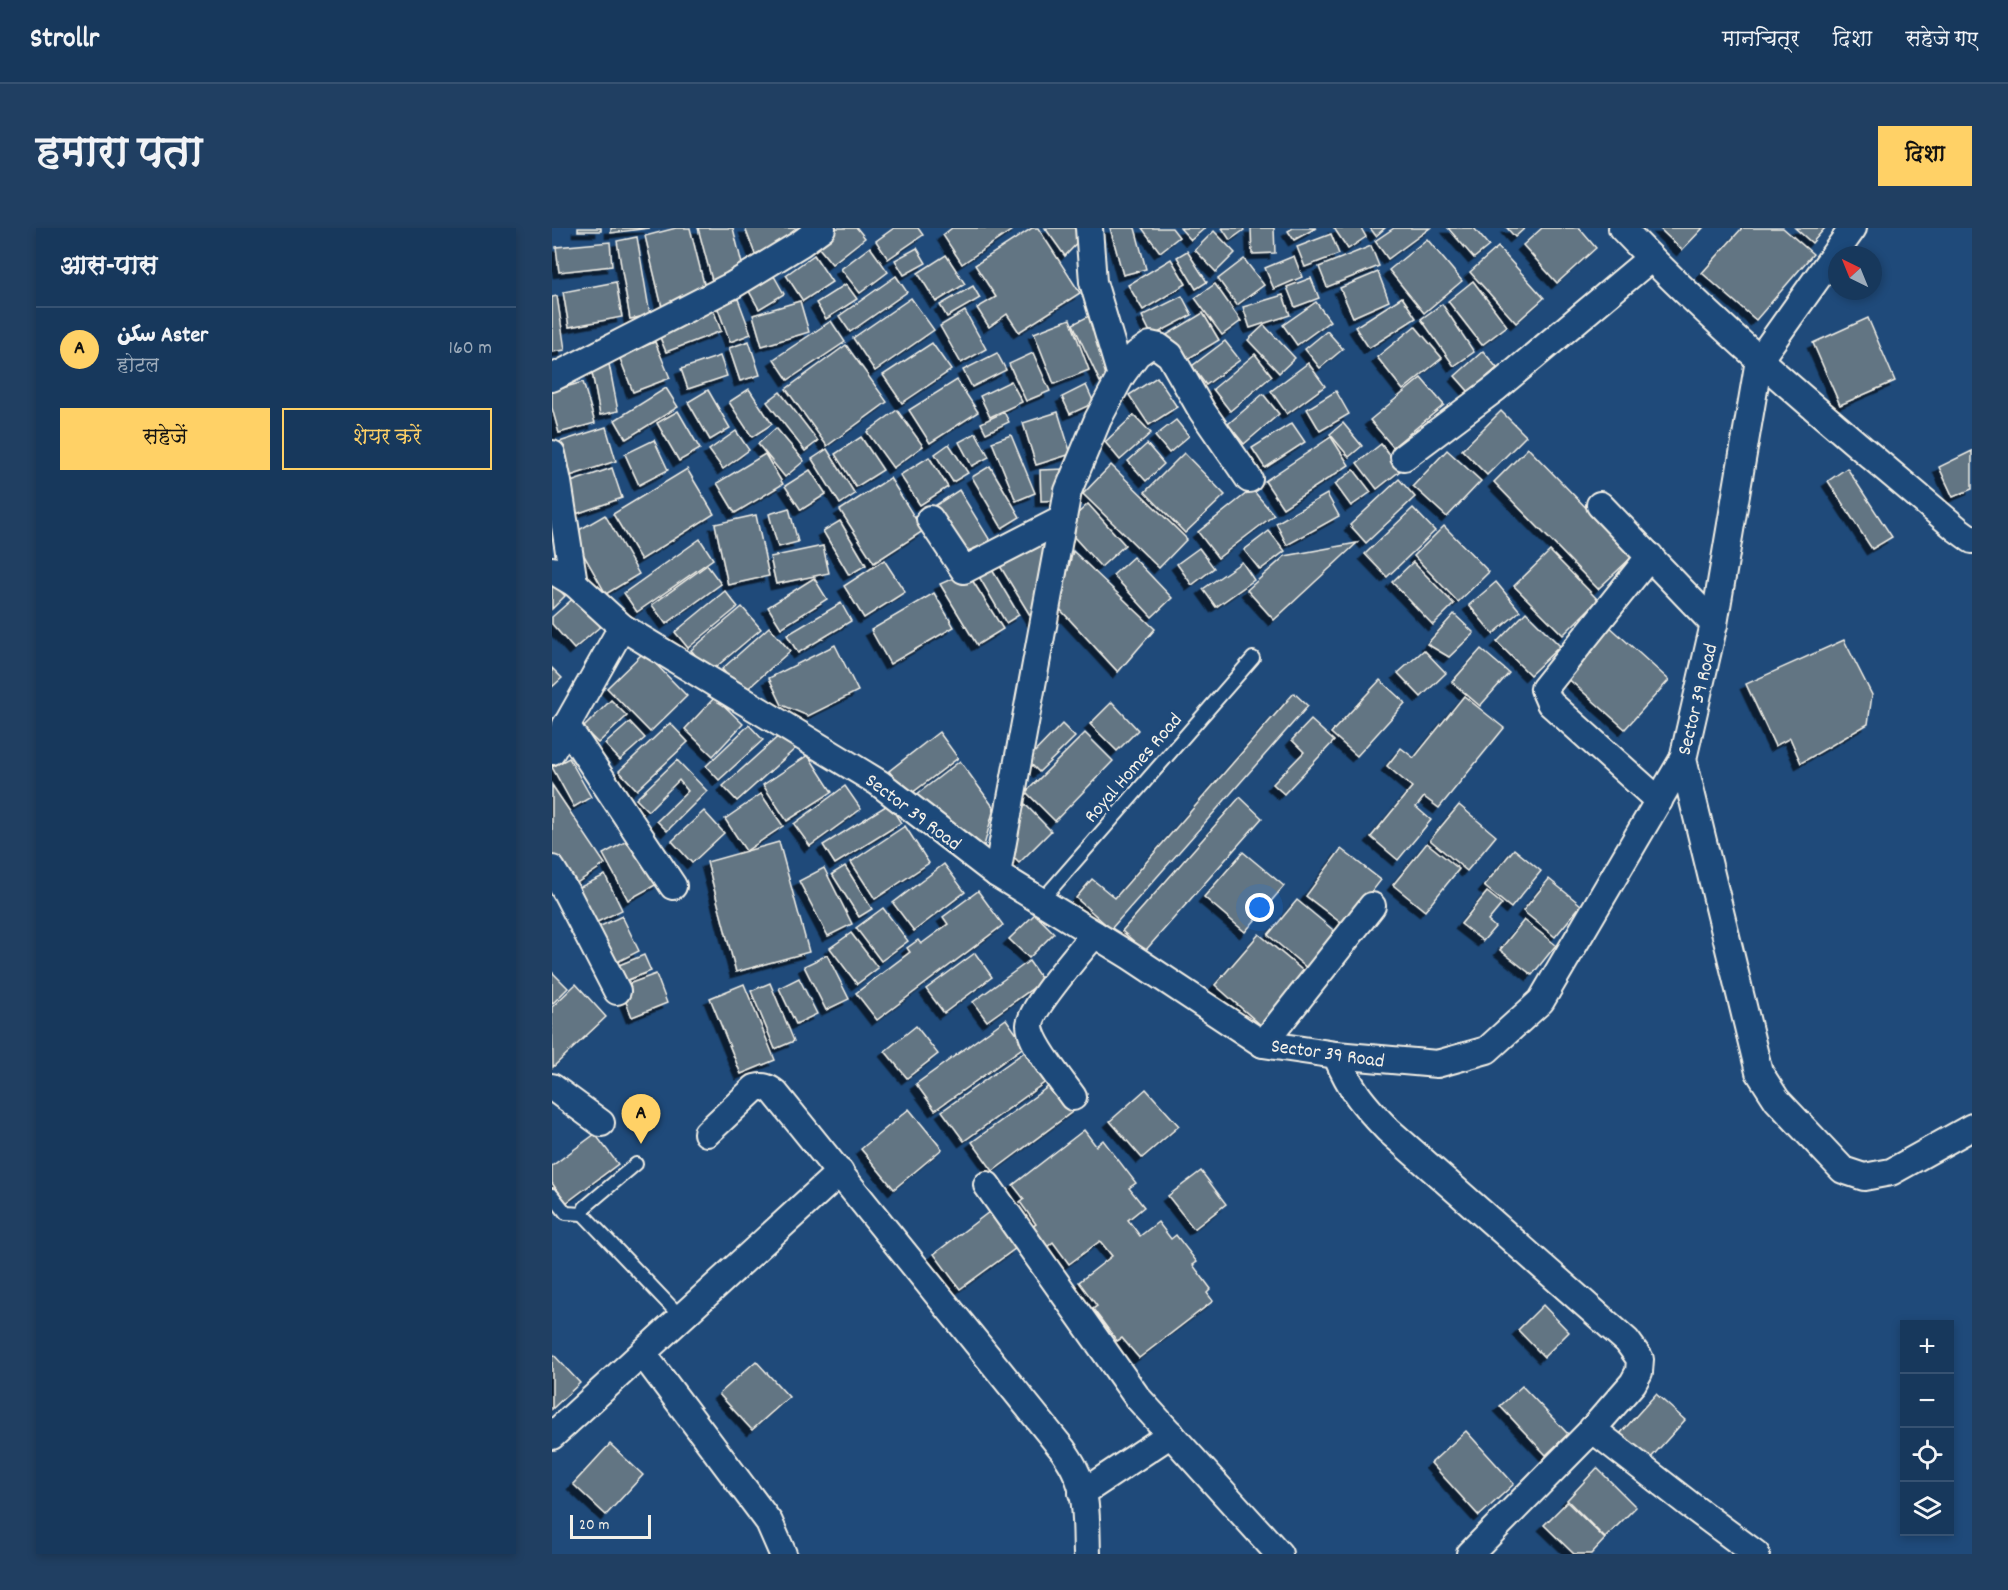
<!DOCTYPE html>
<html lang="hi">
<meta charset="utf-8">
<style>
:root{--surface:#17385c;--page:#203f62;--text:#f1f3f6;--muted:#9eacbb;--line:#365272;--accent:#ffd166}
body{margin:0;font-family:Dekko,"Playpen Sans Arabic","Playpen Sans Deva",sans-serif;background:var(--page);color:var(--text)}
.controls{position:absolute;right:18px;bottom:18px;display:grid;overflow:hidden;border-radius:0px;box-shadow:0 3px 9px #0003}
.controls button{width:54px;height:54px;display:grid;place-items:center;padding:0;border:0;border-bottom:2px solid var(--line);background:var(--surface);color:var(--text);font:30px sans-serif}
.compass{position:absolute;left:1276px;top:18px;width:54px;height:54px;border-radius:50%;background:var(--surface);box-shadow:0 3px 9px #0003;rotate:317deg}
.scale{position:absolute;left:18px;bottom:15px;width:81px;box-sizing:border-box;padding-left:6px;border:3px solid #f4f1e8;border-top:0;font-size:16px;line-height:21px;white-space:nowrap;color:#f4f1e8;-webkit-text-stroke:4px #1f4a7a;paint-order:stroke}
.you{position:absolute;left:708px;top:680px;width:21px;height:21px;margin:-15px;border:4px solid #fff;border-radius:50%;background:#1a73e8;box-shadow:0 0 0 9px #1a73e833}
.badge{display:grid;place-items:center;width:39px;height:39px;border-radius:50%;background:var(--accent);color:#111;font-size:20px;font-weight:700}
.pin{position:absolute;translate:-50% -50px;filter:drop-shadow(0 2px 3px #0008)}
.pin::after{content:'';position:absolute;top:32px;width:21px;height:18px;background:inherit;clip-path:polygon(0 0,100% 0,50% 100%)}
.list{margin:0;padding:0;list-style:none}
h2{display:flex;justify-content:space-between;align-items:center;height:78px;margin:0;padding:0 24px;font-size:26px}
h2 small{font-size:20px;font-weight:400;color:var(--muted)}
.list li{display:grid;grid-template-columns:39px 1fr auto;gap:18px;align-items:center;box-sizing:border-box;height:84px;padding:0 24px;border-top:2px solid var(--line)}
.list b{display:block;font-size:22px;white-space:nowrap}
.list p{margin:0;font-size:20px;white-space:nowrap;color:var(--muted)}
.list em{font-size:20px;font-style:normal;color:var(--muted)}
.actions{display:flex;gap:12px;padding:18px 24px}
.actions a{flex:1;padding:14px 0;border:2px solid var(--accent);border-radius:0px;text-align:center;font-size:21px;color:var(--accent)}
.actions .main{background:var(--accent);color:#111}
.icon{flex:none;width:33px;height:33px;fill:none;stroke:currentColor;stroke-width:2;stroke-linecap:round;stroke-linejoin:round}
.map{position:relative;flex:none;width:1420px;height:1326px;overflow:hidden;border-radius:0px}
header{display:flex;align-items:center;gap:36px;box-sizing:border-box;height:84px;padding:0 30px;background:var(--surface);border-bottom:2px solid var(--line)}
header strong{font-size:28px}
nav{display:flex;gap:33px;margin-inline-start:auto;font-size:21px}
.intro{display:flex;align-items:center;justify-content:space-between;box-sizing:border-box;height:144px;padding:0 36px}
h1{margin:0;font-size:42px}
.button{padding:15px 27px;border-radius:0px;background:var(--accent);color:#111;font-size:21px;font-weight:700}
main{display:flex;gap:36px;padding:0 36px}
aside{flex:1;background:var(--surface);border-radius:0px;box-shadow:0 3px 9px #0003}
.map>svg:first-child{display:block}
</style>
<header>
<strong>Strollr</strong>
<nav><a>मानचित्र</a><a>दिशा</a><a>सहेजे गए</a></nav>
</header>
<div class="intro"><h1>हमारा पता</h1><a class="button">दिशा</a></div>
<main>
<aside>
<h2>आस-पास<small></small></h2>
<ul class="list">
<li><span class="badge">A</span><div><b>سكن Aster</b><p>होटल</p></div><em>160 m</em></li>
</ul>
<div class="actions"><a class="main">सहेजें</a><a>शेयर करें</a></div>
</aside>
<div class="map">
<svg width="1420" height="1326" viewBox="0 0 1420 1326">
<defs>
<filter id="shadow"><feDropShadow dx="-5.5" dy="5.5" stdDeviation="0" flood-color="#0009"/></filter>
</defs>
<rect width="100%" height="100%" fill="#1f4a7a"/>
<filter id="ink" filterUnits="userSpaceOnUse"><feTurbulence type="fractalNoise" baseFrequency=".0167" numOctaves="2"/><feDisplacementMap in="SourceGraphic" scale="12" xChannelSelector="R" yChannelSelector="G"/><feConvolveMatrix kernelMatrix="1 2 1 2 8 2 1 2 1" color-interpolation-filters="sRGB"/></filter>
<g filter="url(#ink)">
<g fill="#627483" stroke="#f4f1e8" stroke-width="1.5" filter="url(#shadow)">
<rect x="26" y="0" width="23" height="3"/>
<path d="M59,0H98L59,5Z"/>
<path d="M124,0H138L155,68L110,79L93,8Z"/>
<path d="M146,0H181L193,48L161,56Z"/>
<path d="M193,0H259L260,4L203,26Z"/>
<path d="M282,0H305L313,10L280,36L263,15Z"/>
<path d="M342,0H366L371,7L336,31L324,13Z"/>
<path d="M400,0H463L410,36L391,7Z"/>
<path d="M480,0H486L528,65L467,104L455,86L437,99L425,80L444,69L423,37Z"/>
<path d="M493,0H528L532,8L513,28Z"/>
<path d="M558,0H583L594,41L571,47Z"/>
<path d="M590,0H620L627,9L608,24Z"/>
<path d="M628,0H653L639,12Z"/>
<path d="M670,0H691L692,2L678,12Z"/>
<path d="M699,0H722L723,25L700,26Z"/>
<path d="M741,0H764L742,12L736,3Z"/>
<path d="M782,0H809L814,9L796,21Z"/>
<path d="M818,0H833L824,8Z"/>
<path d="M842,0H878L836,31L823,13Z"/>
<path d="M896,0H922L937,18L922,30Z"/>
<path d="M955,0H973L963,9Z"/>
<path d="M990,0H1027L1044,20L1005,55L971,17Z"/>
<path d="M1107,0H1151L1130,22Z"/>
<path d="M1190,0H1231L1261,26L1204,92L1150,45Z"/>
<path d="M1243,0H1273L1260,15Z"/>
<path d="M662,3L683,25L664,44L643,22Z"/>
<path d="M779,6L787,26L753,39L745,19Z"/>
<path d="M85,9L98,87L78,91L65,13Z"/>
<path d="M875,11L910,53L872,85L837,42Z"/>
<path d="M58,14L60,38L7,44L4,19Z"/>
<path d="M819,18L827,38L775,59L767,39Z"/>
<path d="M318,19L336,44L308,65L289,41Z"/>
<path d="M946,19L992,70L964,95L918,44Z"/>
<path d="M365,20L374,35L352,47L343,32Z"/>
<path d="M635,23L655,54L644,61L625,29Z"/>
<path d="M262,27L280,54L251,73L234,47Z"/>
<path d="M394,27L413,56L384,74L366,45Z"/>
<path d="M742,28L750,49L722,61L713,40Z"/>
<path d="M619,31L634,56L591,82L576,57Z"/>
<path d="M692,31L712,57L685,77L666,51Z"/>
<path d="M826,44L837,73L801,89L788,60Z"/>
<path d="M222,48L232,66L207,81L197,63Z"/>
<path d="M344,48L355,64L298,104L287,88Z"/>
<path d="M759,50L767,70L743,79L735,59Z"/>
<path d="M921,53L955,98L930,117L896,73Z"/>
<path d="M64,54L70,89L17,99L11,64Z"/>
<path d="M294,56L305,71L274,91L264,75Z"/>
<path d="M663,56L689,93L670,107L643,70Z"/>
<path d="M421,58L428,70L395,89L388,77Z"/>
<path d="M731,67L738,87L698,100L691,79Z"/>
<path d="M5,68L13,122L0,124V69Z"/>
<path d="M630,68L640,87L600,108L590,88Z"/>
<path d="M850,69L864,90L817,120L803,99Z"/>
<path d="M359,70L382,102L323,143L301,110Z"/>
<path d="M186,71L199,106L178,114L165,78Z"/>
<path d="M248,73L257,104L210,118L201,87Z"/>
<path d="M764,74L778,93L745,117L731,97Z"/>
<path d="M890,76L922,124L902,138L869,91Z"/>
<path d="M161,81L169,103L114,124L105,102Z"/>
<path d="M413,83L434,121L409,135L388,98Z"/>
<path d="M545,84L562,138L548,154L521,96Z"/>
<path d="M651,85L667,112L627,136L611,109Z"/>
<path d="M1316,90L1343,153L1288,177L1261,115Z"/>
<path d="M518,91L537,142L502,156L482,105Z"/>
<path d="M279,93L293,114L236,152L222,131Z"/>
<path d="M712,97L743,130L727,145L696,112Z"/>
<path d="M863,98L890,130L851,162L825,129Z"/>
<path d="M775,103L791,121L768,140L753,121Z"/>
<path d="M197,113L208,147L188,153L177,120Z"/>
<path d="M673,113L688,132L654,157L640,138Z"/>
<path d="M103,114L118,150L81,164L67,128Z"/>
<path d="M380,115L399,142L350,175L331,147Z"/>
<path d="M294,117L335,174L275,218L234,161Z"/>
<path d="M931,123L945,140L917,164L903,148Z"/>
<path d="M445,125L454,142L420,159L411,142Z"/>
<path d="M481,125L498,163L474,173L457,136Z"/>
<path d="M703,126L720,148L678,183L661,161Z"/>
<path d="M168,128L175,148L136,161L129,141Z"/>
<path d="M756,135L773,158L735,186L719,163Z"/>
<path d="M57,136L66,183L48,187L39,139Z"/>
<path d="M605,149L625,179L597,197L577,167Z"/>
<path d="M869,150L892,177L841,219L818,192Z"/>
<path d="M405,152L426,184L378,215L357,182Z"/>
<path d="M459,153L470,174L438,189L428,168Z"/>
<path d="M31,154L43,195L7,205L0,180V163Z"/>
<path d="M534,157L542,175L518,186L510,169Z"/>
<path d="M114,160L126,179L74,211L63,192Z"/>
<path d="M197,161L220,196L200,209L177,174Z"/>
<path d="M156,162L178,200L158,212L136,174Z"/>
<path d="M784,163L797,186L768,203L755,181Z"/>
<path d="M228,164L266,213L253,223L215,174Z"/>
<path d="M711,166L727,186L692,216L676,196Z"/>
<path d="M345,182L371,218L341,240L315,204Z"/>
<path d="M126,183L148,221L127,233L105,195Z"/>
<path d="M949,183L974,208L935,247L910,222Z"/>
<path d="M452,184L457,194L434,205L429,195Z"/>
<path d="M506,184L519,226L484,237L471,195Z"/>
<path d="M582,187L599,205L568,232L553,214Z"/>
<path d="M624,192L637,208L617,225L603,208Z"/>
<path d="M740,195L753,214L713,240L700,220Z"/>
<path d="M791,195L810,218L797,229L778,206Z"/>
<path d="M54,199L64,233L15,249L4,215Z"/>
<path d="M224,200L252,233L233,249L206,216Z"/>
<path d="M184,203L197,222L171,241L157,222Z"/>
<path d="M424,205L437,229L420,238L407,214Z"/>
<path d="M459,207L483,265L464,273L440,214Z"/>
<path d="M309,209L331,242L304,259L283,226Z"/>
<path d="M779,209L797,237L731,280L713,253Z"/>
<path d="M102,212L116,242L87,257L73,226Z"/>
<path d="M397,216L416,245L401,254L383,226Z"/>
<path d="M595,216L612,236L594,253L576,233Z"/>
<path d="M829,216L849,242L825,261L805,235Z"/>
<path d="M976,220L1081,328L1046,361L942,254Z"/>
<path d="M275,221L303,266L288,276L260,231Z"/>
<path d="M895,222L929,253L895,289L861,258Z"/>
<path d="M1420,223V261L1401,269L1387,239Z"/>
<path d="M632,225L673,267L633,305L593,264Z"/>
<path d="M213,226L231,256L183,285L165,255Z"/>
<path d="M377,229L396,259L368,277L348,247Z"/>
<path d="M559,237L635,311L607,340L531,266Z"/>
<path d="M438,238L468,289L450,300L420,249Z"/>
<path d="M60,240L70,270L24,286L13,256Z"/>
<path d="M1295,240L1340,309L1320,321L1276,253Z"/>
<path d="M135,241L162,286L89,332L61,286Z"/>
<path d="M513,241L514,272L489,273L488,242Z"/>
<path d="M258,242L274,266L249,282L233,258Z"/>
<path d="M802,242L819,264L799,278L783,256Z"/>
<path d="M338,250L371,303L322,335L288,282Z"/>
<path d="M847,251L863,269L814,315L798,297Z"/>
<path d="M700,261L722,287L666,330L646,304Z"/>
<path d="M407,262L439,314L413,324L381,279Z"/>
<path d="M775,266L787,288L735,317L724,295Z"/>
<path d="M536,276L573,317L549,339L512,298Z"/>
<path d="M237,280L246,314L226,319L217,286Z"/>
<path d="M861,280L883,303L835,349L813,326Z"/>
<path d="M53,287L87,346L54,366L20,306Z"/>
<path d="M204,287L217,348L176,357L163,296Z"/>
<path d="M288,293L314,337L297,347L271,303Z"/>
<path d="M892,298L937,344L906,374L862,328Z"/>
<path d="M717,303L733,323L708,342L692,322Z"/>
<path d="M495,308L484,397L445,333Z"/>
<path d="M148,311L161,331L85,384L72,365Z"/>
<path d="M805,315L722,392L695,362L733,328Z"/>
<path d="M271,318L277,345L224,356L218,329Z"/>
<path d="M647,320L662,340L640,357L625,336Z"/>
<path d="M521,323L603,401L566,444L506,379Z"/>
<path d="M998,323L1046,372L1011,407L962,358Z"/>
<path d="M581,329L620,370L600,389L561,347Z"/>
<path d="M332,332L353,364L312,390L292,358Z"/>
<path d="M690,334L702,352L664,379L651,361Z"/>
<path d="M861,334L902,376L881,397L840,354Z"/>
<path d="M436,335L467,387L454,395L422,340Z"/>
<path d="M155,337L169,356L114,396L100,377Z"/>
<path d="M415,344L451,401L425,417L388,356Z"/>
<path d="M262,350L275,371L229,400L216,379Z"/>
<path d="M0,354L13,368L0,381Z"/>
<path d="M944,354L968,383L941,406L917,377Z"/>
<path d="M173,363L186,379L136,420L123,404Z"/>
<path d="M382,365L402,399L338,436L319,402Z"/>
<path d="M25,367L50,397L22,421L0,396V389Z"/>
<path d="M289,375L299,393L246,425L235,407Z"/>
<path d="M190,379L209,401L158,444L139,422Z"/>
<path d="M974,384L1008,418L978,447L945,414Z"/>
<path d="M902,386L922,405L897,429L875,416Z"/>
<path d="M1056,397L1117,452L1073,501L1012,447Z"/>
<path d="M217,399L238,423L191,465L170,441Z"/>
<path d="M1292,412L1320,467L1316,496L1249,535L1238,510L1223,518L1194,456Z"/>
<path d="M283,417L306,463L256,488L230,477L217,450Z"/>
<path d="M929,421L957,445L928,478L900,454Z"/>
<path d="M872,422L894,445L869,469L846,445Z"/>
<path d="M92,424L135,468L98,504L55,460Z"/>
<path d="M0,440L10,450L0,459Z"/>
<path d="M828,452L853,475L805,528L779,505Z"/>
<path d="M742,465L756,478L559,701L524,670L540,651L563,670Z"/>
<path d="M912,468L952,500L887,580L872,569L864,579L879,592L846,632L819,609L860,559L835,538L849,520L862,530Z"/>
<path d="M163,469L191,496L161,528L133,501Z"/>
<path d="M59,472L75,488L46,515L31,500Z"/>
<path d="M560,474L586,502L565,523L538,496Z"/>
<path d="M759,492L782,513L732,566L721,556L752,524L740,512Z"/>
<path d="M78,494L93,510L68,532L53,516Z"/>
<path d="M118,495L136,514L85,562L67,543Z"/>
<path d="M510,496L523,509L487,544L475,532Z"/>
<path d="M197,497L211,512L167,552L154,538Z"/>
<path d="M387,504L406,530L356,568L337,543Z"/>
<path d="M230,505L244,520L185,573L171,558Z"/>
<path d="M533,505L561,533L503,593L474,564Z"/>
<path d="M256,527L280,564L235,593L211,557Z"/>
<path d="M17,530L39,569L22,579L0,539Z"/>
<path d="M125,532L155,563L115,603L105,593L136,563L127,552L96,583L84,571Z"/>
<path d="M408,533L442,580L432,618L364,567Z"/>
<path d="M0,557L53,636L20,658L0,629Z"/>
<path d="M293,558L309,581L258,618L242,596Z"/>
<path d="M209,566L231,598L194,623L173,591Z"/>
<path d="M466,569L499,603L467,635L454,622Z"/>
<path d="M688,569L710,590L593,723L570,703Z"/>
<path d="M337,576L349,595L283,636L271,617Z"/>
<path d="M907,577L944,608L915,643L878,612Z"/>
<path d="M152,583L172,605L140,635L120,613Z"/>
<path d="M353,598L377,635L323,671L299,634Z"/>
<path d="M82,609L107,655L76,672L51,626Z"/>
<path d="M227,614L257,724L184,744L155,634Z"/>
<path d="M875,615L907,641L873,683L841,657Z"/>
<path d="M789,621L829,652L793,698L754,668Z"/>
<path d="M962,621L989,643L959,680L932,658Z"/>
<path d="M691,624L732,658L693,704L652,669Z"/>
<path d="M392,636L413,664L362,703L341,675Z"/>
<path d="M293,638L320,681L307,689L280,646Z"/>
<path d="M272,640L300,696L276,708L247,653Z"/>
<path d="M53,647L70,682L37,698L20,663Z"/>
<path d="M997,651L1029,677L1003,709L971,683Z"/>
<path d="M426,663L451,697L325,792L304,765L358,724L355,720L366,712L369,716L396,696L391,689Z"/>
<path d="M935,664L950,676L936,693L943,699L931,713L909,696Z"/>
<path d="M745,672L786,706L756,741L716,707Z"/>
<path d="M331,680L356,713L329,733L304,700Z"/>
<path d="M483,686L502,705L477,730L457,711Z"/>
<path d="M70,688L87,723L57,738L40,702Z"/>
<path d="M972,692L1004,717L980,747L948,722Z"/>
<path d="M299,705L326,740L305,756L278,720Z"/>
<path d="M707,706L756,747L711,799L663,757Z"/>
<path d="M423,725L440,749L392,785L374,761Z"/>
<path d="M92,727L99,743L63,757L57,741Z"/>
<path d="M275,727L297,771L274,782L252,738Z"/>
<path d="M477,733L491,753L435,793L421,774Z"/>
<path d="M0,744L16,760L0,776Z"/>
<path d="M104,746L115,775L80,789L68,759Z"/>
<path d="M247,750L265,786L244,796L227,760Z"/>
<path d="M218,755L242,813L223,821L199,763Z"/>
<path d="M24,756L54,789L1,839L0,779Z"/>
<path d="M192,756L223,832L189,846L158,770Z"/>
<path d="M454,791L473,818L383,882L364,856Z"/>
<path d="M364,798L386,826L355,850L333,823Z"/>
<path d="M478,820L499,850L412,913L390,883Z"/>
<path d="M504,853L524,881L441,943L420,914Z"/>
<path d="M594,861L627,898L590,930L558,893Z"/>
<path d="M357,881L390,921L342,961L309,921Z"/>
<path d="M532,902L544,918L551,912L584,955L577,960L592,979L576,992L588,1008L606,994L619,1011L624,1007L645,1034L641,1037L659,1061L655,1065L661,1073L587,1130L570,1110L565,1113L541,1081L545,1078L527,1054L560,1028L548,1013L517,1036L501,1014L494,1020L479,1000L484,996L468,974L472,971L461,957Z"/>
<path d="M43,906L66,936L14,975L0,955V938Z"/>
<path d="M649,943L674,976L642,1001L616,968Z"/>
<path d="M437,984L464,1020L408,1061L382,1026Z"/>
<path d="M991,1077L1017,1104L992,1129L966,1102Z"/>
<path d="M0,1125L28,1155L0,1181Z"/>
<path d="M204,1133L237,1169L200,1202L167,1166Z"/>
<path d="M970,1158L1016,1206L994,1227L948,1178Z"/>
<path d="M1104,1166L1133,1192L1096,1233L1067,1207Z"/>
<path d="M914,1203L962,1256L927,1288L879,1235Z"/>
<path d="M58,1216L91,1247L54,1287L21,1256Z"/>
<path d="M1045,1240L1084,1279L1053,1310L1015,1272Z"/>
<path d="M1015,1274L1053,1311L1039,1326H1022L992,1297Z"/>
</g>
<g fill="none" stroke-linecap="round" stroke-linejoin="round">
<defs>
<g id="lane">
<path d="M489,673L701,430"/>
<path d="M84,936L33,979L31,986L129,1089"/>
<path d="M0,967L14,985L31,986"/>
</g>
<g id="street">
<path d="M537,0L541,54L569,148"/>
<path d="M1070,0C1174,109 1291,204 1405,301L1420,312"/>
<path d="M0,150L181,57L248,16L270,0"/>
<path d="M0,226L6,254L22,355"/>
<path d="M852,229L944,160L1099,30"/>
<path d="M1048,277L1162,396"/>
<path d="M378,291L412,342L511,291"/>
<path d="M1098,328L992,461L998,475L1107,573"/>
<path d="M0,342L22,355L70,399L327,555L445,646L578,728L711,816L784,827L885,836L935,822L989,773L1131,531L1162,396L1207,132L1301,0"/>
<path d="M14,497L121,658"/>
<path d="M0,523L70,399"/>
<path d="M1131,531L1207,844L1225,872L1291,942L1312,949L1339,944L1420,899"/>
<path d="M0,641L14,664L65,763"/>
<path d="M445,646L516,263L546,191L569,148L585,126L598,117L607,119L618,127L650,183L697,251"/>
<path d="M711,816L820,678"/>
<path d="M784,827C799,862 810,875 836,902L1075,1113L1088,1131L1087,1144L1081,1155L1038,1204L918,1326"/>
<path d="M0,859L49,895"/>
<path d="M521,869C510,853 478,816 478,797C479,779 529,723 542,706"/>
<path d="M155,905L203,860C212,858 216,859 223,865L511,1222C515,1228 520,1235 523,1242C536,1266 534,1299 535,1326"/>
<path d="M435,957L585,1169L727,1326"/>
<path d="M91,1126L217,1294L231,1326"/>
<path d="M1040,1201L1142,1280L1204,1326"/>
<path d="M0,1208L288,944"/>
<path d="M530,1265L619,1206"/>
</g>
</defs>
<use href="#lane" stroke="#f4f1e8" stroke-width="16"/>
<use href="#street" stroke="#f4f1e8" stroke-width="30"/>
<use href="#lane" stroke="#1f4a7a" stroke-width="12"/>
<use href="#street" stroke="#1f4a7a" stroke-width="26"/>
</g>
</g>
<g text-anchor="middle" stroke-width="6" stroke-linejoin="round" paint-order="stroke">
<g font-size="20" fill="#f4f1e8" stroke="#1f4a7a">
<text transform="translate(1144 471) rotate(-76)" y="7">Sector 39 Road</text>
<text transform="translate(580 539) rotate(-49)" y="7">Royal Homes Road</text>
<text transform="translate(362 583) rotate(37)" y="7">Sector 39 Road</text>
<text transform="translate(776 824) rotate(8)" y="7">Sector 39 Road</text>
</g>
</g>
</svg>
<div class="controls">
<button>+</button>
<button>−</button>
<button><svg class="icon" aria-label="locate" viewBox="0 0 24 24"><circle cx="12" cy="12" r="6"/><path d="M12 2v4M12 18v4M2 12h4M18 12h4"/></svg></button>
<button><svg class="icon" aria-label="layers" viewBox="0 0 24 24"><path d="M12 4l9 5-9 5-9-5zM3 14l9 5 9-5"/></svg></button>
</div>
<svg class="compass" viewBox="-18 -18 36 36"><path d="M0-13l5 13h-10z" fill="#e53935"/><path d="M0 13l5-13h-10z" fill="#9eacbb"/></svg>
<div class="scale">20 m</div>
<div class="you"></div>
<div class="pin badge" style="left:89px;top:916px">A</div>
</div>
</main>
